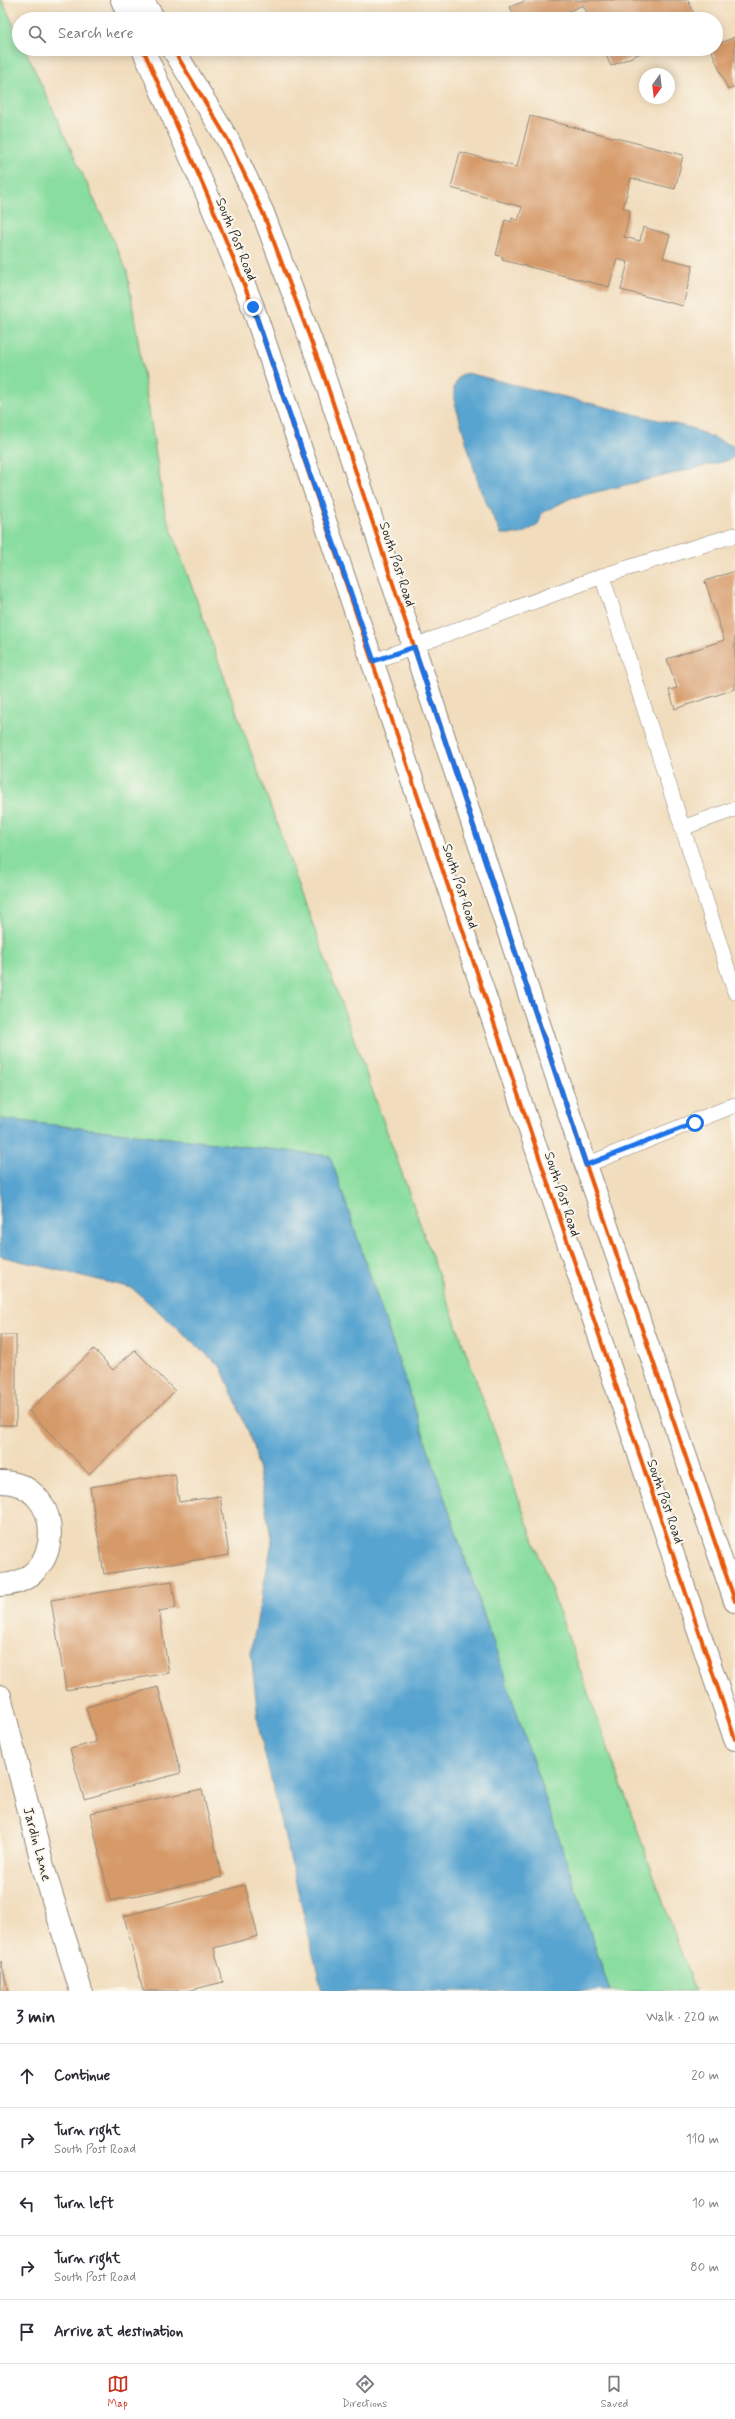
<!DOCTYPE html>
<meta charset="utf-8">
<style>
:root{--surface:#fff;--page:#f7f7f7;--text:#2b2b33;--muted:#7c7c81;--line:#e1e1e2;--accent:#c8321e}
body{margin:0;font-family:Mynerve,sans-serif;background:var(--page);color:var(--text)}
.compass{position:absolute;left:639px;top:68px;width:36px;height:36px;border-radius:50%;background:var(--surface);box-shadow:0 2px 10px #0003;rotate:194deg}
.stop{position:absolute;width:12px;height:12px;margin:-9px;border:3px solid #1a73e8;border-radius:50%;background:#fff}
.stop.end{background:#1a73e8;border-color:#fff;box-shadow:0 1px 4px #0008}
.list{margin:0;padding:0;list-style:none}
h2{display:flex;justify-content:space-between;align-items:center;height:52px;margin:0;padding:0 16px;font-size:17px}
h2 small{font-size:13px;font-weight:400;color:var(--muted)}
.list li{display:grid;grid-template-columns:26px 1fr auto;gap:12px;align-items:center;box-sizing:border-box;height:64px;padding:0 16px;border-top:1px solid var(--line)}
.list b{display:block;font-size:15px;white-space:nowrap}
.list p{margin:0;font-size:13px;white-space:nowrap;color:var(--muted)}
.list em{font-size:13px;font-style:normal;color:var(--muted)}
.icon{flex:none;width:22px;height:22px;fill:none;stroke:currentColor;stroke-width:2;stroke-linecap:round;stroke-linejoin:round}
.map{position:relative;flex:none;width:735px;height:1991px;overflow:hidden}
.search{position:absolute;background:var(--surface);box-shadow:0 2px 10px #0003;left:12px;right:12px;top:12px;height:44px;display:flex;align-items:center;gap:10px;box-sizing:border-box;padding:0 14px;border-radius:22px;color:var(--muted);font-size:15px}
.sheet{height:372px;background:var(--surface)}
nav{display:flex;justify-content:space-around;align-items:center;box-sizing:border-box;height:56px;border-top:1px solid var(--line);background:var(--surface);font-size:11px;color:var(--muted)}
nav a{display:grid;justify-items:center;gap:2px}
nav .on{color:var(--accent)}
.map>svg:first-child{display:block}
</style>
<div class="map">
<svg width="735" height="1991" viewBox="0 0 735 1991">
<rect width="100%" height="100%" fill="#fbf7ec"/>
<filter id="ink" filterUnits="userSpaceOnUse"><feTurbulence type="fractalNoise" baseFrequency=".025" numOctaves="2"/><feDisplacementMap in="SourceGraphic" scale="8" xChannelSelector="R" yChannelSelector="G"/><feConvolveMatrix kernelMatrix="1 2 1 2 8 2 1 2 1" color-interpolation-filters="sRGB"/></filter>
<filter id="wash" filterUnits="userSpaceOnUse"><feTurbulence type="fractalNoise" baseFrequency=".012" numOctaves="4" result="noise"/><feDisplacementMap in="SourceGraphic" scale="16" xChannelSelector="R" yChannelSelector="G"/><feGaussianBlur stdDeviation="0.9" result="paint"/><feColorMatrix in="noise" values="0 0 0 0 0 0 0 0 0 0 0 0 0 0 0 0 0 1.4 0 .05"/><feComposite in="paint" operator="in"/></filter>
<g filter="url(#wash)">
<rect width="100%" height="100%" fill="#f1ddbd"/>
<path fill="#88dd9f" stroke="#5a8465" d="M0,0H2L19,37V49H25L127,271L165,512L695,1991H610L330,1156L0,1119Z"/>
<g fill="#58a4d0" stroke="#42687e">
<path d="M467,373L691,428L735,447V455L730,460L571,498L542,513L538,525L521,534H501L480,489L454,400V388L459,376Z"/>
<path d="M0,1119L330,1156L610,1991H322L259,1729L251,1652L272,1542L254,1446L221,1367L132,1288L0,1256Z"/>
</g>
<g id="blocks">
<g fill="#d69968">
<path d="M527,0H688L696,19H590L583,5L552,19H516L510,7Z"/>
<path d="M735,37V87L728,90L711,49H716V45Z"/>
<path d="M603,49H650L611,66Z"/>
<path d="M530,116L683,155L675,189L631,178L623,208L630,210L624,237L640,241L643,227L670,235L663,258L693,265L683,306L621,290L628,262L617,259L609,287L502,260L503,257L496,255L505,220L511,222L512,218L518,221L522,207L451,188L460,152L517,167Z"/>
<path d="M735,571V689L675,709L669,690L677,688L667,659L724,640L705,581Z"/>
<rect x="0" y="1335" width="16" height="90"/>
<path d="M94,1349L113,1370L135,1350L175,1391L89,1474L29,1411Z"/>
<path d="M175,1474L179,1502L220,1496L229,1555L104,1574L90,1487Z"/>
<path d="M172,1581L176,1608L159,1611L169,1673L66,1690L51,1600Z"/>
<path d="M158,1687L181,1773L84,1799L70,1749L96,1742L86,1707Z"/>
<path d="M202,1789L222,1877L110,1901L90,1813Z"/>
<path d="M245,1885L258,1936L214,1948L223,1982L187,1991H143L124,1916Z"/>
<path d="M1,1961L8,1991H0Z"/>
</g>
</g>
</g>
<g filter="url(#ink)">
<use href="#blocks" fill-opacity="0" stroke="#8e8474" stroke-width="1"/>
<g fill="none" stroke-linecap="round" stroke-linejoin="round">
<defs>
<g id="service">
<path d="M602,576L735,535"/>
<path d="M374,661L602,576L735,992"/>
<path d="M682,828L735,809"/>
<path d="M586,1165L735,1105"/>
</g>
<g id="minor">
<path d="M0,1482C65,1481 68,1583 0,1585"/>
<path d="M0,1696L44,1870L81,1991"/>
</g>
<g id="tertiary">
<path d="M122,0L130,19"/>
<path d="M142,0L154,19"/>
<path d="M143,49L207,194L253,307L735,1739"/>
<path d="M173,49L228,140L263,213L323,373L586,1165L735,1601"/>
</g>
</defs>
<use href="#service" stroke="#8e8474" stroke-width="16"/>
<use href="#minor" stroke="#8e8474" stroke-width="24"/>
<use href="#tertiary" stroke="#8e8474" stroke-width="24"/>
<use href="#service" stroke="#fff" stroke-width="15"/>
<use href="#minor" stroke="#fff" stroke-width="22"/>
<use href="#tertiary" stroke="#fff" stroke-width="22"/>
<defs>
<g id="cycleway">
<path d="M143,49L207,194L253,307L735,1739"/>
<path d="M173,49L228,140L263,213L323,373L586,1165L735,1601"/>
</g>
</defs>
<use href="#cycleway" stroke="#fbf7ec" stroke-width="6"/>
<use href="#cycleway" stroke="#e8590c" stroke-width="4"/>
</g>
</g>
<g fill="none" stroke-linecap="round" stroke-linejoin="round" filter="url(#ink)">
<path stroke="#1a73e8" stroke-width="5" d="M253,307L374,661L414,647L586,1165L695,1123"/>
</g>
<g text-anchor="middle" stroke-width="4" stroke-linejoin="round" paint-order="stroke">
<g font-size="14" fill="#2b2b2b" stroke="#fbf7ec">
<text transform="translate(237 239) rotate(68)" y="5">South Post Road</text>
<text transform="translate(398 564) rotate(72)" y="5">South Post Road</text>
<text transform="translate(461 886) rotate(72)" y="5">South Post Road</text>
<text transform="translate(563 1194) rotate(72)" y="5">South Post Road</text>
<text transform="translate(666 1501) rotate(71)" y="5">South Post Road</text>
<text transform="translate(38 1844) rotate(75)" y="5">Jardin Lane</text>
</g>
</g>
</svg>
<svg class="compass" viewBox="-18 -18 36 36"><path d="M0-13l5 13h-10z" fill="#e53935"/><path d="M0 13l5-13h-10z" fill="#7c7c81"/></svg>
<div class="stop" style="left:695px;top:1123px"></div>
<div class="stop end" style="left:253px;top:307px"></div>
<div class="search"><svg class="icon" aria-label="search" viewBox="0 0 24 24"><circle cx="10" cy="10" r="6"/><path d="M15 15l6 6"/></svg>Search here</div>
</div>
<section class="sheet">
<h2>3 min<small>Walk · 220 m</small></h2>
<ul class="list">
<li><svg class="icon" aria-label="ahead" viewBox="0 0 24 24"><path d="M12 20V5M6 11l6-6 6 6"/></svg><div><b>Continue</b></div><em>20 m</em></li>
<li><svg class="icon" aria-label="right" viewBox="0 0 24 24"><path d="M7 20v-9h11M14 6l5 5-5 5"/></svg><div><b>Turn right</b><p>South Post Road</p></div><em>110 m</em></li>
<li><svg class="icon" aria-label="left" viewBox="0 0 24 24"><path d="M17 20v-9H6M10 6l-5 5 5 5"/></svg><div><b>Turn left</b></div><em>10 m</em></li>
<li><svg class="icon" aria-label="right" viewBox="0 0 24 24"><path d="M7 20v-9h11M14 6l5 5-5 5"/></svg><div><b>Turn right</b><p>South Post Road</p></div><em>80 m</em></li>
<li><svg class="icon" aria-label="arrive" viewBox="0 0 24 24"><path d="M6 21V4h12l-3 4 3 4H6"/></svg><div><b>Arrive at destination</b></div></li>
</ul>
</section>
<nav>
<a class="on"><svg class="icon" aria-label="map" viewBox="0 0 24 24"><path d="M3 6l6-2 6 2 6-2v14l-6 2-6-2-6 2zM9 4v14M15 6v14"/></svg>Map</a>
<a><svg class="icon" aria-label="directions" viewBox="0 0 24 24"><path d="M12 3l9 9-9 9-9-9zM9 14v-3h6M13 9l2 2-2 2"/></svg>Directions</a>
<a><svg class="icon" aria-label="saved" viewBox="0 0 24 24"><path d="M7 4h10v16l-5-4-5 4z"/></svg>Saved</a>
</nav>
